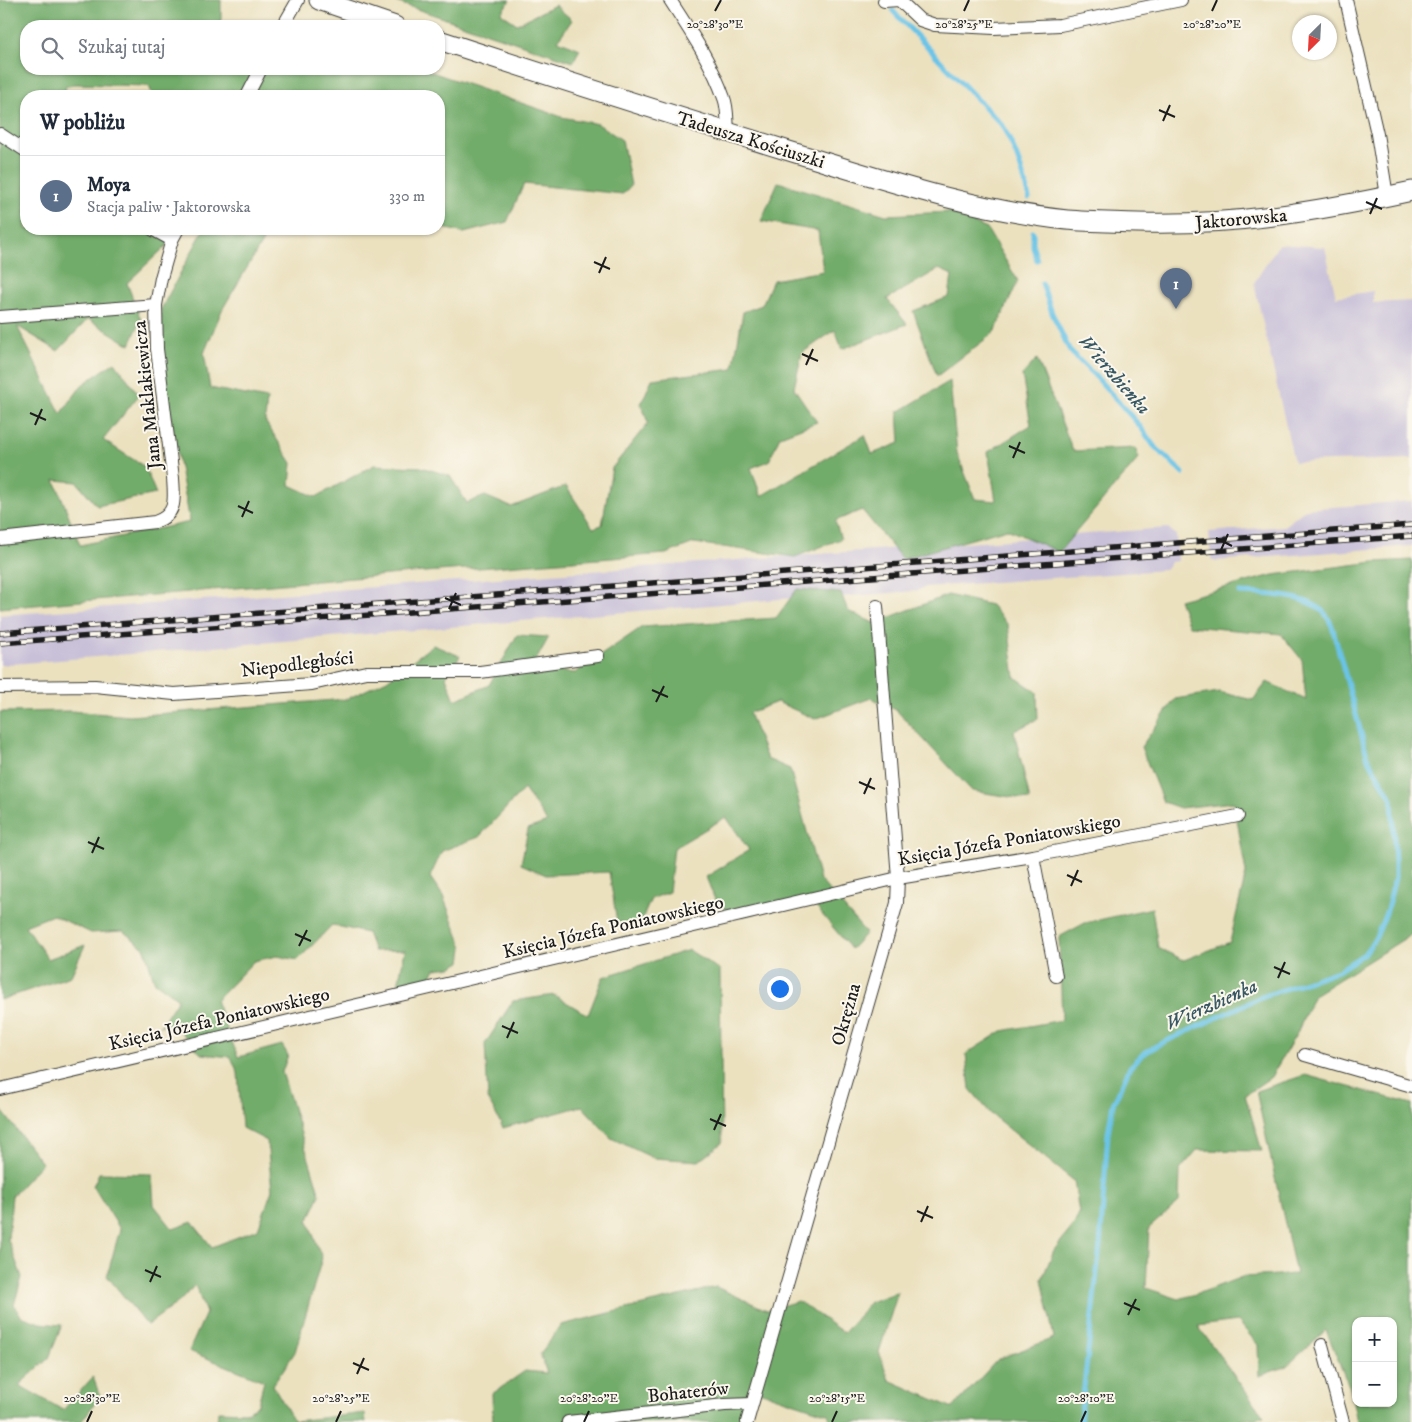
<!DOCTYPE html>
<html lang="pl">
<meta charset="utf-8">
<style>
:root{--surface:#fff;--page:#f6f6f7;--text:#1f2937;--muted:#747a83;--line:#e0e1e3;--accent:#d1495b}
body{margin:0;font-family:"IM FELL DW Pica",serif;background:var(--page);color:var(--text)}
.controls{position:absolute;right:15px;bottom:15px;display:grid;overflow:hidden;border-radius:10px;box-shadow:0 1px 4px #0004}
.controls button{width:45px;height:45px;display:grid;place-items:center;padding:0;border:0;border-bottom:1px solid var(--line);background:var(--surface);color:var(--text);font:25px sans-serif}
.compass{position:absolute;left:1292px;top:15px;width:45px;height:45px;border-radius:50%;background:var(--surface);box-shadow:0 1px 4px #0004;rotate:204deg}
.you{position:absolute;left:779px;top:988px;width:18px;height:18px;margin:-12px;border:4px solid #fff;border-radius:50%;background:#1a73e8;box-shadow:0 0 0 8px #1a73e833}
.badge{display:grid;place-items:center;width:32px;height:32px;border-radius:50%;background:var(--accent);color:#fff;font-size:16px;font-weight:700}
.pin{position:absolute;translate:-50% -41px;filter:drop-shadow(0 1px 2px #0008)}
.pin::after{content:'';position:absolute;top:26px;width:18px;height:15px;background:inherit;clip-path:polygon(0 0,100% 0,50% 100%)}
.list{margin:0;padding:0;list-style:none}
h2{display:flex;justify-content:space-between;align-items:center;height:65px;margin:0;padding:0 20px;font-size:21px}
h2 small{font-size:16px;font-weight:400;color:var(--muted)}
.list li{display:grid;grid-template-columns:32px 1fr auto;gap:15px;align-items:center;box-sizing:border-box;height:80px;padding:0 20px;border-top:1px solid var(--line)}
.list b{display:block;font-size:19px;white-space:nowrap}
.list p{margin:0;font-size:16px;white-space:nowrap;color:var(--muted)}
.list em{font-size:16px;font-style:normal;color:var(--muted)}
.icon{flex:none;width:28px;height:28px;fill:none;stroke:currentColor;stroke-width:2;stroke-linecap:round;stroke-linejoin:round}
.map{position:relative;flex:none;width:1412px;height:1422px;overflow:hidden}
.search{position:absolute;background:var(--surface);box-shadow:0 1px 4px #0004;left:20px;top:20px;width:425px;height:55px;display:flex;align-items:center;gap:12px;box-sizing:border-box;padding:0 18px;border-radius:20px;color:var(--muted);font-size:19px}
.panel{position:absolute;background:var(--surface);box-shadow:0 1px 4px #0004;left:20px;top:90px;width:425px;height:145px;border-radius:20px}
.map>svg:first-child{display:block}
</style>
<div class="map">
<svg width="1412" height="1422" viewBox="0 0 1412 1422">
<rect width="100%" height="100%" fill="#fbf7ec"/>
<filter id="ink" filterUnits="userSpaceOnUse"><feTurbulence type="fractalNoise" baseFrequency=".02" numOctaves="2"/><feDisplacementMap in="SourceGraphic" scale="10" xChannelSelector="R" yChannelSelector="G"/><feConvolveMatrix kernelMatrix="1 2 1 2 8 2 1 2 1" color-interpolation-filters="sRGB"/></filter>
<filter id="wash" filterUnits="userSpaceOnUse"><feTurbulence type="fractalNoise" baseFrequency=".0096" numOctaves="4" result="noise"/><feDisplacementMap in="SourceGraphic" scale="20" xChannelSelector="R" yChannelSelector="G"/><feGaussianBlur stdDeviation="1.12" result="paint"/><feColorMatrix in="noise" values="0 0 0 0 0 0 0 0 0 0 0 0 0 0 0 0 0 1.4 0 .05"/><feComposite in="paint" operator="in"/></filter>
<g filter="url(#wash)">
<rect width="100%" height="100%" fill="#ebe1bf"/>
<g fill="#c8c0d8">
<path d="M1279,244L1325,247L1336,297L1373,291V303L1412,301V459L1294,462L1254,283Z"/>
<path d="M1412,501V546L1215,561L1211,559L1209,532L1284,526L1306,509Z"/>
<path d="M1168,528L1176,535L1178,561L1171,562L1165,570L925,587L917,591L837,597L827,595L0,665V615Z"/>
</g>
<g fill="#72ac6b" stroke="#476444" fill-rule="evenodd">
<path d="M0,0H221V26H26V69H423L562,117L598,124L622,140L631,185L623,194L524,184L507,222L464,233L439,227V96H153L149,86L74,84L65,87L68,96H26V229H184L127,283L141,320L130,345L88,319L58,351L17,326L61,414L82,385L115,362L139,395L103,440L145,467L156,494L97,506L77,482L55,480L80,545L190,522L163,375L161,309L204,229H270L222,310L204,353L210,388L267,399L265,421L292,463L290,485L316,497L374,465L421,467L450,476L467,503L485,496L511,507L566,486L593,528L602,525L612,468L648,423L641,404L652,379L733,369L743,312L762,305L773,280L823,271L818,231L761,221L778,182L886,215L949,212L987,229L1018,281L995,332L937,376L913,311L949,297L952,275L939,269L887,299L907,324L842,349L835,330L802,353L794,388L817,422L780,436L769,461L751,468L761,496L865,435L872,454L900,443L898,412L950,381L957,453L975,499L996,501L988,452L1031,425L1022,375L1037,359L1073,451L1135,448L1139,458L1059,552L1007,529L902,559L862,510L835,521L841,539L795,557L694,543L666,554L412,573L0,608Z"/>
<path d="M390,0H510L501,13L517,24L555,5L572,20L558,40L580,49L573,62Z"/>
<path d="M1412,560V934L1314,995L1297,1033L1271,1077L1245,1095L1262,1151L1197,1150L1180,1170L1179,1202L1149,1228L1146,1288L1179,1299L1205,1291L1242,1277L1296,1274L1256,1091L1305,1075L1412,1104V1422H1357L1351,1392L1326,1330L1287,1366L1259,1376L1258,1345L1238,1321L1198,1326L1264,1417L1227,1422H831L828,1414L750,1388L740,1422H493L492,1394L525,1371L547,1373L540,1354L561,1325L716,1287L767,1310L798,1301L844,1333L870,1302L898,1292L879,1352L889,1380L953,1408L998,1359L1054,1338L1042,1279L1054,1250L1074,1225L1079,1213L1074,1181L992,1115L970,1089L966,1054L1002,1031L1062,1020L1059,937L1085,923L1152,908L1158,948L1184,960L1230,942L1246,873L1234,802L1180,808L1163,802L1141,747L1175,699L1219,692L1253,700L1267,682L1306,700L1302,660L1281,634L1189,626L1179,600L1273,575L1374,562ZM1356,1321H1393V1403H1356Z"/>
<path d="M797,589L841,593L848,611L874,623L948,595L991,605L1008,625L1015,677L1037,692L1038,719L1014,731L1030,800L972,791L896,710L871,698L815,719L777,702L749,713L767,759L790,769L820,880L866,933L851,949L811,901L743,916L717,905L706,877L749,850L726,817L674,848L669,892L651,899L640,924L617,922L609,872L546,875L521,864L528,829L547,822L524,789L479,837L442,851L430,877L443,896L463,948L461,962L452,967L435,969L429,980L417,984L398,985L405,950L374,951L367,933L332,925L298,960L277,956L254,961L216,1000L238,1057L282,1045L288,1055L282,1072L320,1195L308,1221L322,1258L295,1352L273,1385L294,1421L365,1413L366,1422H217L218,1411L248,1412L258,1404L264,1381L189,1351L206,1313L195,1285L180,1301L147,1325L107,1276L120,1229L93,1186L99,1173L152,1174L154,1205L173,1229L192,1222L212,1247L258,1229L272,1190L267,1141L242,1128L238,1073L231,1057L201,1054L179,1030L162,1025L160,1027L178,999L154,981L145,949L123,931L91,933L53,915L25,926L48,959L85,945L71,976L0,1000V712L71,711L130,716L347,699L387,680L433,645L460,656L446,677L455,700L489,685L517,635L549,637L531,669L575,673L642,627L776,618Z"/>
<path d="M689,950L720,970L722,1143L699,1161L653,1158L611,1138L582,1106L503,1128L488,1099L485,1044L513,1001L554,995L588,1015L603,977Z"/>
<path d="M0,1108L42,1163L12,1196L8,1240L22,1277L14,1305L21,1316L40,1323L62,1325L49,1358L19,1385L63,1410L93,1377L100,1396L81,1422H0Z"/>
</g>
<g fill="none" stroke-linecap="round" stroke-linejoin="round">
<g stroke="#6ac4e7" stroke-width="5">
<path d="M893,11L1001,124C1015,147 1023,171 1029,198"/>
<path d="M1033,232V247L1037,260"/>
<path d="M1042,283L1052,313L1070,351L1099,380L1139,425L1154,446L1183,473"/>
<path d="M1080,1422L1100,1245L1108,1133L1113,1104L1130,1067L1143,1054L1158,1045L1261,997L1338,971L1364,954L1375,939L1382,923L1387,910L1395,878V863L1392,799L1368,759L1332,626C1330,622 1328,618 1326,615C1311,594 1264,594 1240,593"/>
</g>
</g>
</g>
<g filter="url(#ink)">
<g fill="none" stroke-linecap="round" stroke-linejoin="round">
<defs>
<g id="minor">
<path d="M670,0C690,31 712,63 724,98C728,108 727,121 728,132"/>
<path d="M1346,0L1377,134L1387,196"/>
<path d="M884,1L899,0L920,20L935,25L994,28L1060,25L1181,0"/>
<path d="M283,26L298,0"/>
<path d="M247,96L261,69"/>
<path d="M0,134L26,151"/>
<path d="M152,229L172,240"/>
<path d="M0,317L156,305"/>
<path d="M0,539L155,522C178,514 174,498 173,478L157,349L156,305L161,278L172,240L178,229"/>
<path d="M0,687L95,686L174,694L312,684L366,672H480L598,656"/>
<path d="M1033,856L1056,976"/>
<path d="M1305,1055L1412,1086"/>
<path d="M0,1089L898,878L1033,856L1238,816"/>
<path d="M1322,1345L1343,1422"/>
<path d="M568,1422L725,1405L752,1404"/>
<path d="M747,1422L897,903L898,878L877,606"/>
</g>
<g id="secondary">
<path d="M319,0L395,26"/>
<path d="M439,40C555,78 672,115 789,151C881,179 972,210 1067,220C1090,222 1114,222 1138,223C1183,224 1228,222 1273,216C1320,210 1366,201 1412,191"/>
</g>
</defs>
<use href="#minor" stroke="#3b3a34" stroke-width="14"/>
<use href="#secondary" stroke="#3b3a34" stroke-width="21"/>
<use href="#minor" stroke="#fff" stroke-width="12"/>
<use href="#secondary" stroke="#fff" stroke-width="19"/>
<defs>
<g id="rail">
<path d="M0,633L1412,525"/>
<path d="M0,643L1412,536"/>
</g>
</defs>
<use href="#rail" stroke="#1c1c1c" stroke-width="5.5"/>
<use href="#rail" stroke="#fbf7ec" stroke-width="4" stroke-dasharray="11" stroke-linecap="butt"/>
</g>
</g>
<path fill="none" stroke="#1c1c1c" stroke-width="2" d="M715,11L721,0M964,11L969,0M1212,11L1217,0M1159,110L1175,117M1163,121L1170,105M1366,202L1382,209M1370,214L1377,198M594,262L610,269M599,273L606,257M802,354L818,361M806,365L813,349M30,413L46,420M35,425L42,409M1009,446L1025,453M1013,458L1020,442M238,506L253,513M242,517L249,501M1216,538L1232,546M1221,550L1228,534M445,598L461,605M449,609L456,593M652,690L668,697M656,702L664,686M859,782L875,789M864,794L871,778M88,842L104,849M92,853L99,837M1067,875L1082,882M1071,886L1078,870M295,934L311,941M299,946L307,930M1274,967L1290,974M1278,978L1285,962M502,1026L518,1033M507,1038L514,1022M710,1119L726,1126M714,1130L721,1114M917,1211L933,1218M921,1222L928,1206M145,1270L161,1277M150,1282L157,1266M1124,1303L1140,1310M1128,1315L1136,1299M353,1363L369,1370M357,1374L364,1358M87,1422L92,1411M336,1422L341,1411M584,1422L589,1411M832,1422L837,1411M1081,1422L1086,1411"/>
<g text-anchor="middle" stroke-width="4" stroke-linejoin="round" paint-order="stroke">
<g font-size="19" fill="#1c1c1c" stroke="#fbf7ec">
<text transform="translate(751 139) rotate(17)" y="7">Tadeusza Kościuszki</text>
<text transform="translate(1241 218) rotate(-5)" y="7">Jaktorowska</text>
<text transform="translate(146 395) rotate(-96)" y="7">Jana Maklakiewicza</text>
<text transform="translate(297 663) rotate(-7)" y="7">Niepodległości</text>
<text transform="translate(1009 839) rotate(-10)" y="7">Księcia Józefa Poniatowskiego</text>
<text transform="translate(613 926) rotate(-13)" y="7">Księcia Józefa Poniatowskiego</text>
<text transform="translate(845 1014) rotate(-74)" y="7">Okrężna</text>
<text transform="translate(219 1018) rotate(-13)" y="7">Księcia Józefa Poniatowskiego</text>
<text transform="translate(688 1391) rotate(-6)" y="7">Bohaterów</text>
</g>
<g font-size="20" font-style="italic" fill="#375763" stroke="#fbf7ec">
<text transform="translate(1115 374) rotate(49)" y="7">Wierzbienka</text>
<text transform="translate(1211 1004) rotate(-24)" y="7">Wierzbienka</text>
</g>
</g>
<g font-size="12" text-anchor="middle" fill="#1c1c1c" stroke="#fbf7ec" stroke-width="4" stroke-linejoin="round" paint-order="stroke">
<text x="715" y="28">20°28'30"E</text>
<text x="964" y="28">20°28'25"E</text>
<text x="1212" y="28">20°28'20"E</text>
<text x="92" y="1402">20°28'30"E</text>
<text x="341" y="1402">20°28'25"E</text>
<text x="589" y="1402">20°28'20"E</text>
<text x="837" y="1402">20°28'15"E</text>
<text x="1086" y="1402">20°28'10"E</text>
</g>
</svg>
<div class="controls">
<button>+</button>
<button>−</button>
</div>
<svg class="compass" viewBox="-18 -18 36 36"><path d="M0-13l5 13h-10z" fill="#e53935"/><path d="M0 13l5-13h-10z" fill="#747a83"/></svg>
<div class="you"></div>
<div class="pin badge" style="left:1176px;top:309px;background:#5c6f8a">1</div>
<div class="search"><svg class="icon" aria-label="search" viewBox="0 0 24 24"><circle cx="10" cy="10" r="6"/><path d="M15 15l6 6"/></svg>Szukaj tutaj</div>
<section class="panel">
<h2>W pobliżu<small></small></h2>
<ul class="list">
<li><span class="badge" style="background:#5c6f8a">1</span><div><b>Moya</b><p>Stacja paliw · Jaktorowska</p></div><em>330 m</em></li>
</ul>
</section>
</div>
